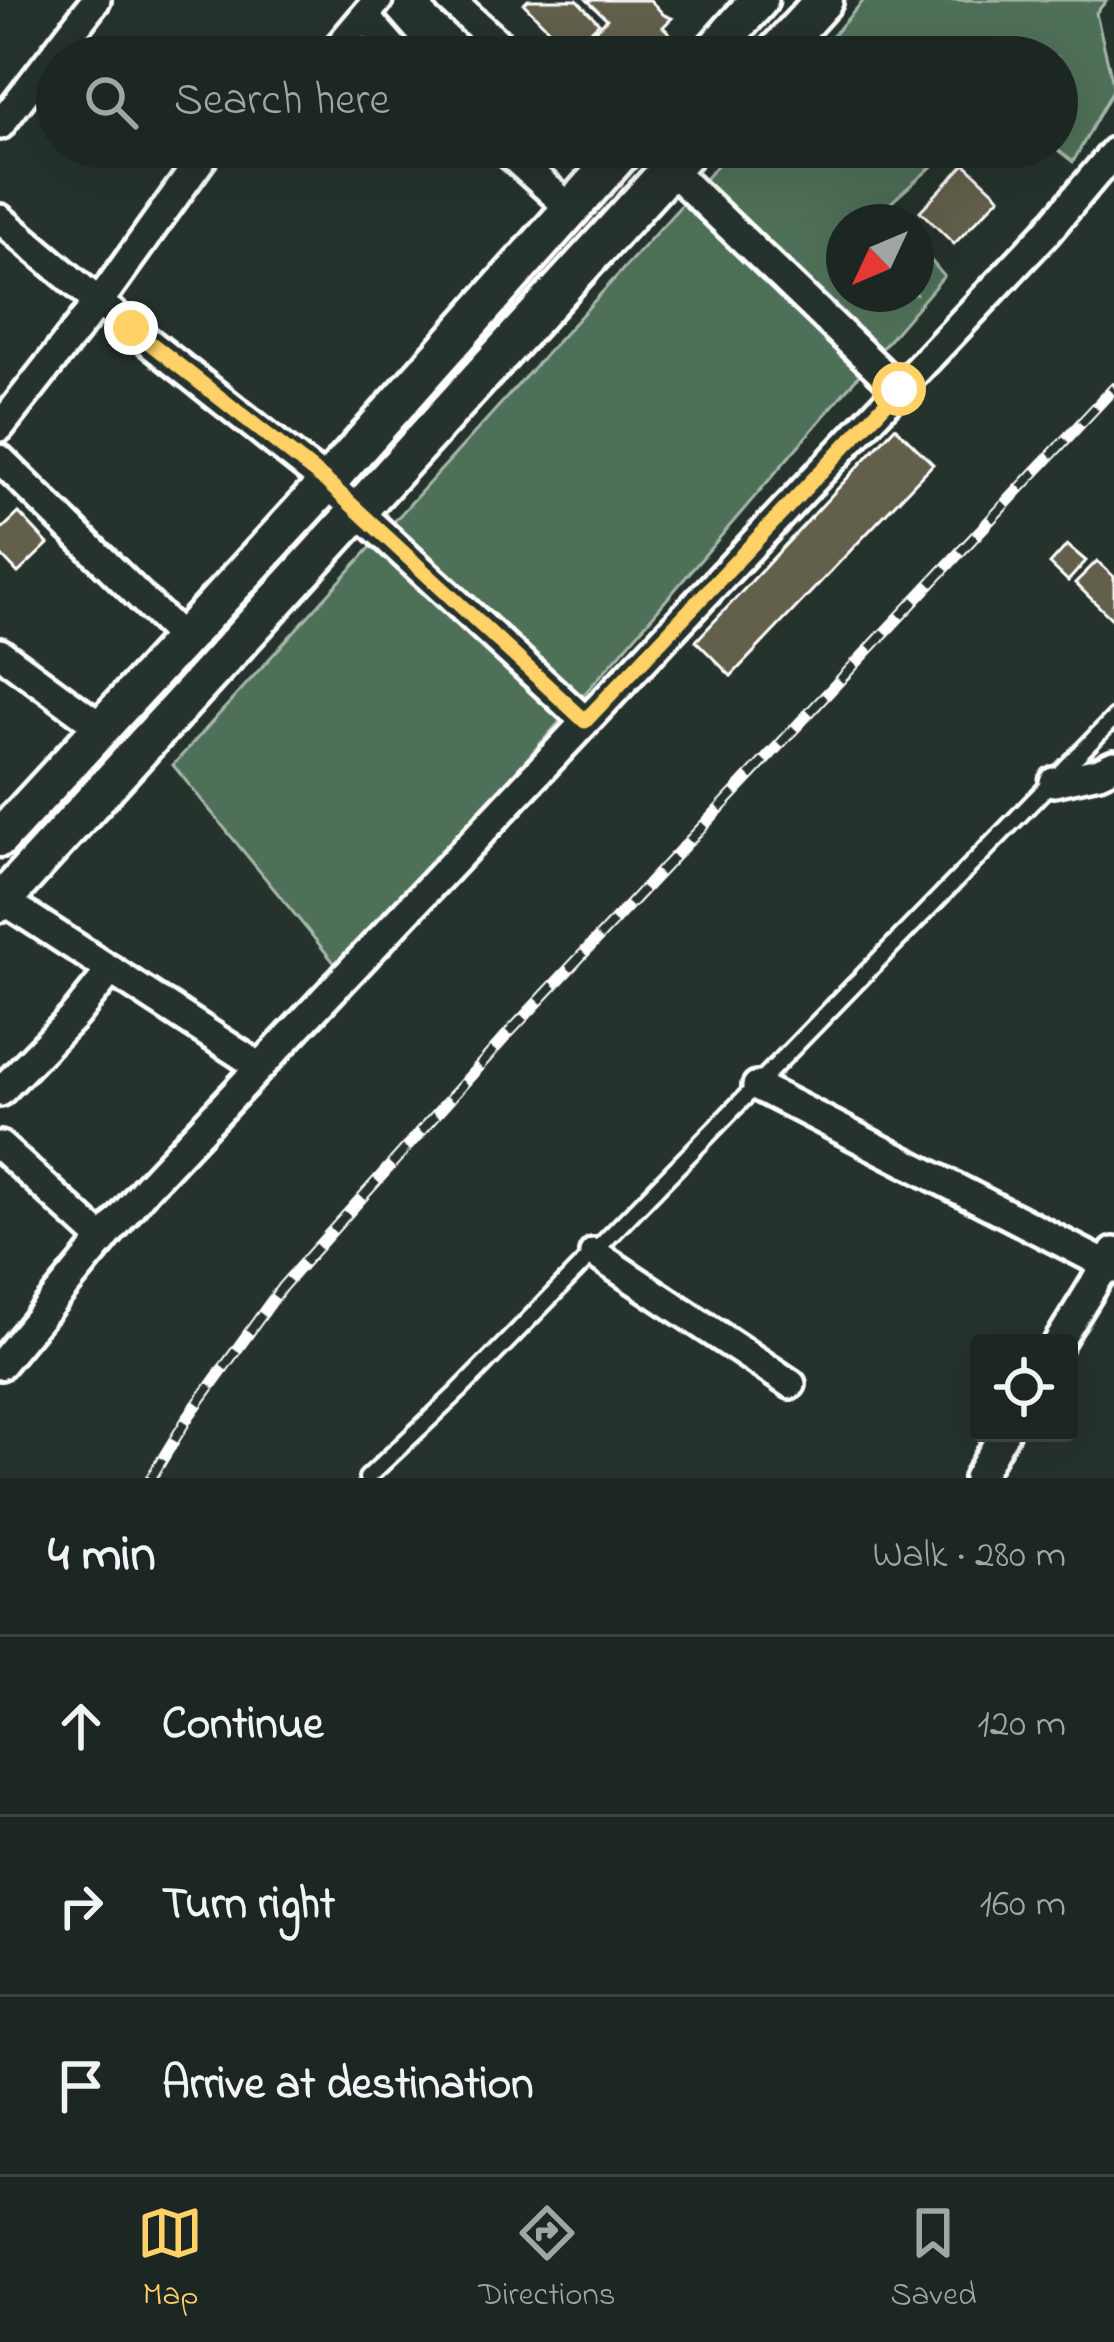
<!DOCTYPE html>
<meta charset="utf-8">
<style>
:root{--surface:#1c2622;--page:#29322f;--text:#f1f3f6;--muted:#a0a5a5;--line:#3a4340;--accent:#ffd166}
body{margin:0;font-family:"Indie Flower",sans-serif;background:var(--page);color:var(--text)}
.controls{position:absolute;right:36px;bottom:36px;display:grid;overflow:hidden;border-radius:12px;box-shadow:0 12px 48px #0002}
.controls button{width:108px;height:108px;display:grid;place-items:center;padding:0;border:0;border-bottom:3px solid var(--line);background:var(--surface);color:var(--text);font:60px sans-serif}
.compass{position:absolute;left:826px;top:204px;width:108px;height:108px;border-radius:50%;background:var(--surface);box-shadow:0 12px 48px #0002;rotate:226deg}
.stop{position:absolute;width:36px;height:36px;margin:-27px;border:9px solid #ffd166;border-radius:50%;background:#fff}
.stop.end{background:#ffd166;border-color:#fff;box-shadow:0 3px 12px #0008}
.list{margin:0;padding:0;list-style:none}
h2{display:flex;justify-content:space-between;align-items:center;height:156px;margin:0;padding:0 48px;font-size:51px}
h2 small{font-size:39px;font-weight:400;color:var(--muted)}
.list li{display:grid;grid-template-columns:78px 1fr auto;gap:36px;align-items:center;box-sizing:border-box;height:180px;padding:0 48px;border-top:3px solid var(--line)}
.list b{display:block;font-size:45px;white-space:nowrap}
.list em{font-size:39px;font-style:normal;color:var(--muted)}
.icon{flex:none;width:66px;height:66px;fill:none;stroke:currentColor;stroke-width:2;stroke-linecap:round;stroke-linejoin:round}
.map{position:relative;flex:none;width:1114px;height:1478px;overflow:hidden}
.search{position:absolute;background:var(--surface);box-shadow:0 12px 48px #0002;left:36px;right:36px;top:36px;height:132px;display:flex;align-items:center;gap:30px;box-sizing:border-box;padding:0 42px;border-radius:66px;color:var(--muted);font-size:45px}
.sheet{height:696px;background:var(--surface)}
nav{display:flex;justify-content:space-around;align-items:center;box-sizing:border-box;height:168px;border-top:3px solid var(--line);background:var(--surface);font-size:33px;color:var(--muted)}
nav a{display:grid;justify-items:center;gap:6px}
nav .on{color:var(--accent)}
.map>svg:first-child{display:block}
</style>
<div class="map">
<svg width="1114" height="1478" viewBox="0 0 1114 1478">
<rect width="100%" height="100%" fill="#26332d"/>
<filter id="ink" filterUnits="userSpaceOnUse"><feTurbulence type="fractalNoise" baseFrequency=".00833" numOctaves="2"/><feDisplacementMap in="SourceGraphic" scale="24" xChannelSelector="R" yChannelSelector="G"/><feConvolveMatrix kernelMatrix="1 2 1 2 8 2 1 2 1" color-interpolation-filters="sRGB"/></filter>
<g filter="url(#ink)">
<g fill="#4f6f59" stroke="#a7b7ac" stroke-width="3">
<path d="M864,0H1107L1096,13L1114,88L1073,162L1054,147H1057V57H814Z"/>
<path d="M734,147H954L887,206L899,222H844V294H916V243L944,276L625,648L340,970L173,765Z"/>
</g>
<g fill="#625e4b" stroke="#fff" stroke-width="3">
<path d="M528,0H577L599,23L570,51L524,4Z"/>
<path d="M587,0H650L664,15L672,18L663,27L687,50L680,57H576L572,53L607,19Z"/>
<path d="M965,164L1000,197L954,244L920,211Z"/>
<path d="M895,427L933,464L731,676L696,641Z"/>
<path d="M19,513L48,544L18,573L0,554V531Z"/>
<path d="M1067,545L1086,561L1068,581L1050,564Z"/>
<path d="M1097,561L1114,577V621L1075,583Z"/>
</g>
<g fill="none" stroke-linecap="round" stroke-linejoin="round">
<defs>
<path id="service" d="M367,1478L458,1392L1114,718"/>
<g id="minor">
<path d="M450,0L513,57"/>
<path d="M365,16L401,57"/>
<path d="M330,57L378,0"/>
<path d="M0,125L96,0"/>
<path d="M502,147L571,209"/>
<path d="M670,169L899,389"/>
<path d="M0,219L98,302L327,483L585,721"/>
<path d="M0,427L109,288L210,147"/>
<path d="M0,459L183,639"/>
<path d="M0,653L102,728"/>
<path d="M1054,782L1099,772L1114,765"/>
<path d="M3,900L260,1067"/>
<path d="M757,1086L1114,1269"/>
<path d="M0,1092L75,1015L111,970"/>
<path d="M0,1146L103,1240"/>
<path d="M594,1253L791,1384"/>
<path d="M1058,1343L1114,1252"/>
<path d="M0,1365L146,1188L1046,233L1114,152"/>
<path d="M978,1478L1004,1433"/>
</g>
<g id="secondary">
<path d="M708,57L759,0"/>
<path d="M772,57L824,0"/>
<path d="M0,838L327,483L626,147"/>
<path d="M0,903L690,147"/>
</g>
</defs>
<use href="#service" stroke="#fff" stroke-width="22"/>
<use href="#minor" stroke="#fff" stroke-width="36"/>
<use href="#secondary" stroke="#fff" stroke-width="45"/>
<use href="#service" stroke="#26332d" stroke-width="14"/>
<use href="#minor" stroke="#26332d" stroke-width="27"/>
<use href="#secondary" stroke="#26332d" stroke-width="36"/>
<defs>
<path id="rail" d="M151,1478L190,1414L282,1287L506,1036L1114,388"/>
</defs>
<use href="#rail" stroke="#fff" stroke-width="12"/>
<use href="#rail" stroke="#26332d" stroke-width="8" stroke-dasharray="22" stroke-linecap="butt"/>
</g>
</g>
<g fill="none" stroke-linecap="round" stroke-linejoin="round" filter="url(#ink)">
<path stroke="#ffd166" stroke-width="15" d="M131,328L327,482L585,721L899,389"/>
</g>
</svg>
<div class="controls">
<button><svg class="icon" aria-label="locate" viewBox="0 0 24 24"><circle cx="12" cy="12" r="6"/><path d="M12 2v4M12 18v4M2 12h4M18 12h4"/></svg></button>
</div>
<svg class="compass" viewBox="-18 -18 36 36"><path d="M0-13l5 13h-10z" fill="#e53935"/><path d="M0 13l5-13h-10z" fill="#a0a5a5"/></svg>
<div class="stop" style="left:899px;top:389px"></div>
<div class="stop end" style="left:131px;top:328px"></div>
<div class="search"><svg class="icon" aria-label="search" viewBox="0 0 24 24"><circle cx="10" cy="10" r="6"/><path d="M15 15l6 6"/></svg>Search here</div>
</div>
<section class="sheet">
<h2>4 min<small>Walk · 280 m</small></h2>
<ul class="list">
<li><svg class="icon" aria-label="ahead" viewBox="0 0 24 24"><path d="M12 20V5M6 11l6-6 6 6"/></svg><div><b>Continue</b></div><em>120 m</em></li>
<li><svg class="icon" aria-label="right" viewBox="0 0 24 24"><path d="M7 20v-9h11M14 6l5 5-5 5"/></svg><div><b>Turn right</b></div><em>160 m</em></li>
<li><svg class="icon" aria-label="arrive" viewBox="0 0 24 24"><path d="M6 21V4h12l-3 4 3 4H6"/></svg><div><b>Arrive at destination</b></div></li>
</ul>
</section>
<nav>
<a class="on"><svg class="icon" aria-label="map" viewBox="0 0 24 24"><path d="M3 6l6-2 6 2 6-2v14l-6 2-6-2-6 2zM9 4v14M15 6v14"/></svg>Map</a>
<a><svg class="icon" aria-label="directions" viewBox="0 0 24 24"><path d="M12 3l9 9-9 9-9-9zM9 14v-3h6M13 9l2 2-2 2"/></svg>Directions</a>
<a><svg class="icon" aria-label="saved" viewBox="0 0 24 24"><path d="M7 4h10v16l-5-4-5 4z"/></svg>Saved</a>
</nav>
